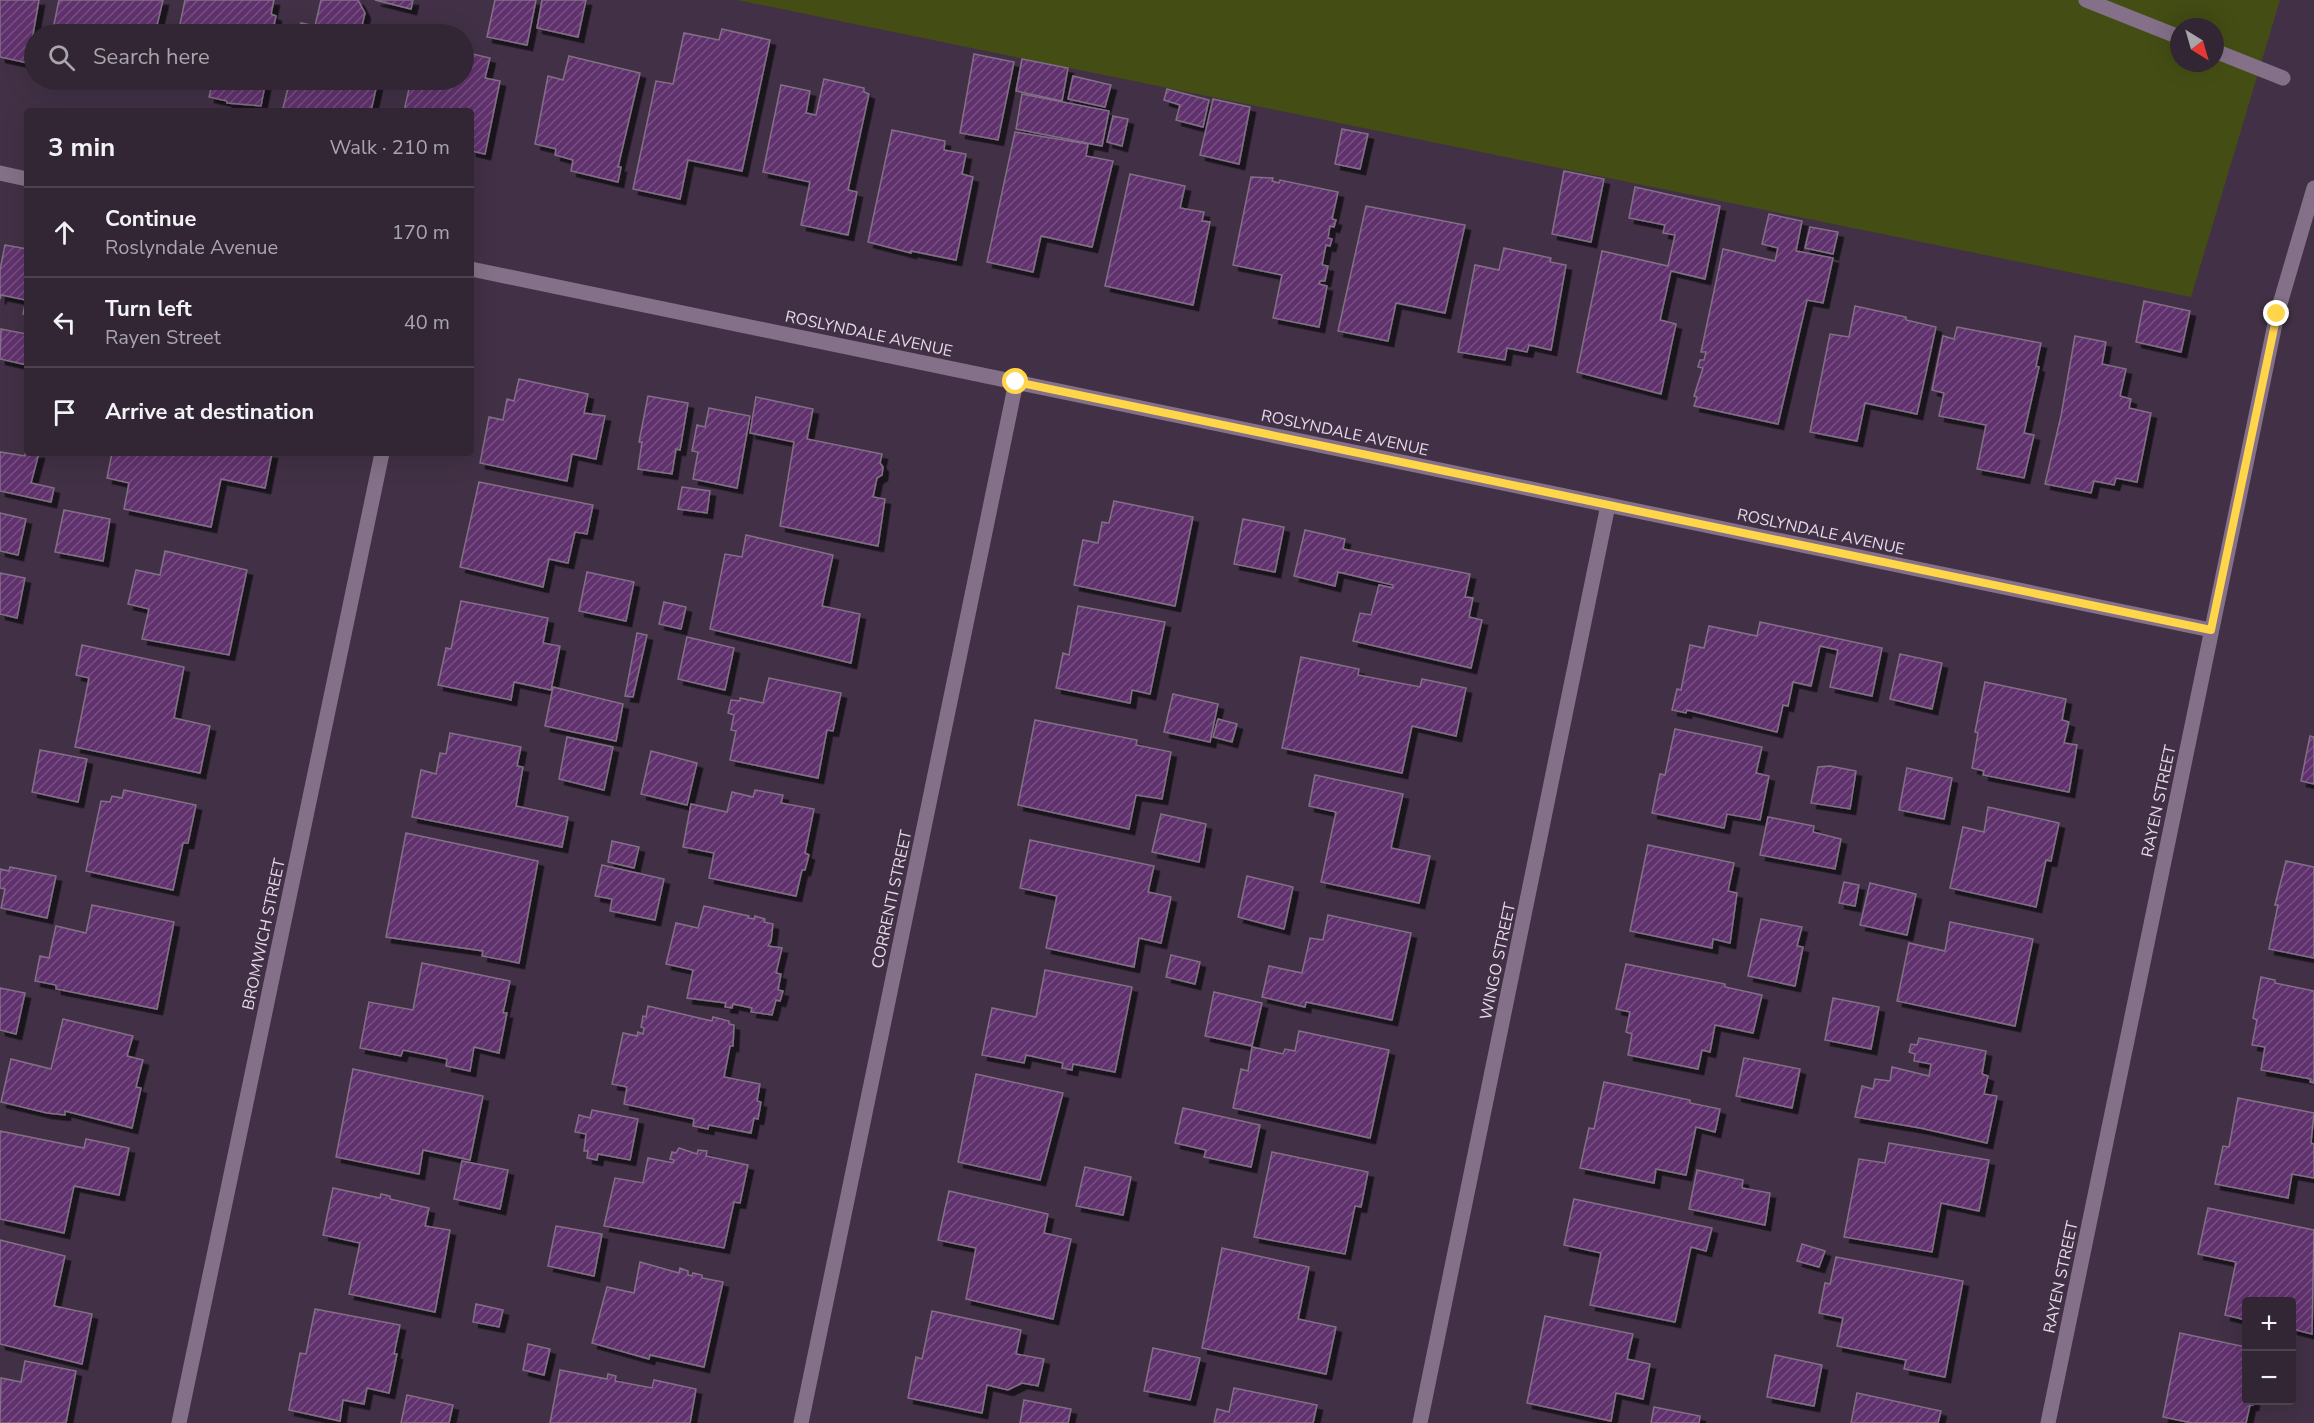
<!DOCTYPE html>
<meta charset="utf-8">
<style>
:root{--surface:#322534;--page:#3a2d3c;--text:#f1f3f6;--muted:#a8a5ac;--line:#4d424f}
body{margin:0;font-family:"Nunito Sans",sans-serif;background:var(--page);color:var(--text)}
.controls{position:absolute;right:18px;bottom:18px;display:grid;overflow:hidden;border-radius:6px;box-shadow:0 6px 24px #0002}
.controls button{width:54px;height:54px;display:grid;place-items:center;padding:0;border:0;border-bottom:2px solid var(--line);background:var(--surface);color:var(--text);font:30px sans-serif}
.compass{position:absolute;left:2170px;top:18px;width:54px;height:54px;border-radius:50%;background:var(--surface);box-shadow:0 6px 24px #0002;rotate:143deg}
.stop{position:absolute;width:18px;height:18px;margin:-14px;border:4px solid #ffd54a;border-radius:50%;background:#fff}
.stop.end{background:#ffd54a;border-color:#fff;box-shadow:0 2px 6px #0008}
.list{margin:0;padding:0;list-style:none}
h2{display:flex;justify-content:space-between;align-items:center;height:78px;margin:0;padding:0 24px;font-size:26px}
h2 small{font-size:20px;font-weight:400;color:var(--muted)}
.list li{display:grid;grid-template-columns:39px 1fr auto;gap:18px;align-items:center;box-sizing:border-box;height:90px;padding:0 24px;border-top:2px solid var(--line)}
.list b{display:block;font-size:22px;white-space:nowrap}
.list p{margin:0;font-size:20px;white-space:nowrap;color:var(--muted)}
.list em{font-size:20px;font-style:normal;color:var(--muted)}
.icon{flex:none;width:33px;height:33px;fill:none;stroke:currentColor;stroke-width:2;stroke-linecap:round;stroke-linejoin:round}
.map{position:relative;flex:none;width:2314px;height:1423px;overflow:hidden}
.search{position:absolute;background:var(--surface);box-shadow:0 6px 24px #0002;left:24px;top:24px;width:450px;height:66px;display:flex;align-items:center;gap:15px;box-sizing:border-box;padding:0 21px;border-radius:33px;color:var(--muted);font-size:22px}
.panel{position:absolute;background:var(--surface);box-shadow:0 6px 24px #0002;left:24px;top:108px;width:450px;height:348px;border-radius:6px}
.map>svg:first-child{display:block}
</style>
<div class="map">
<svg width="2314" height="1423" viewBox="0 0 2314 1423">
<defs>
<pattern id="building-hatch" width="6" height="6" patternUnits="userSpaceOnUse" patternTransform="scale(1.5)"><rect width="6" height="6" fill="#61336d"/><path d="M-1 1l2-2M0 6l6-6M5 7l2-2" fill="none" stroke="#785082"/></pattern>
<filter id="shadow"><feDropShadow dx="5.5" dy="5.5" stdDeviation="0" flood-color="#0009"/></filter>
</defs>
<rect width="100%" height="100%" fill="#423146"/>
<path fill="#444d14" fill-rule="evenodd" d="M737,0H2280L2191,297ZM2179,27H2215V63H2179Z"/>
<g fill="url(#building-hatch)" stroke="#826f87" stroke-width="1.5" filter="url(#shadow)">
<path d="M0,0H39L28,63L0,57Z"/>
<path d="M59,0H163L155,34H52Z"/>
<path d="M185,0H274L271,14L276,16L273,30H268L267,34H178Z"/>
<path d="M321,0H358L365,13L360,34H298L301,23L315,26Z"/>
<path d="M375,0H413L411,9Z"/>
<path d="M495,0H536L527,45L487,37Z"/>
<path d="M542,0H586L578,37L537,28Z"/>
<path d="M722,29L770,40L742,171L688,160L680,199L633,189L656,81L673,84L684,33L719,40Z"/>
<path d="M464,52L490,58L485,78L500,81L485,154L471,151V111H404L411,80H464Z"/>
<path d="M974,54L1014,62L998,140L960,133Z"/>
<path d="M569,56L640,73L618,167H621L618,182L571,171L573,160L555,155L556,149L535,144L548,76L563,80Z"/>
<path d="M1022,59L1068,68L1062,101L1016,91Z"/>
<path d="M1073,76L1111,85L1105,107L1068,99Z"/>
<path d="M824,79L864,88V92L869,94L848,190L857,192L848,235L801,225L810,182L763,172L781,85L810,91L806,113L816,115Z"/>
<path d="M213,80H266L261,106L227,103V101L209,97Z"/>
<path d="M290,80H378L371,111H298L283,108Z"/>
<path d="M1167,89L1209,100L1203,127L1176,120L1180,105L1164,100Z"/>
<path d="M1022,94L1109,111L1102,146L1016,129Z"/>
<path d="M1213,99L1250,107L1239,164L1200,155Z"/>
<path d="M1113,116L1128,119L1122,146L1107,142Z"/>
<path d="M1342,129L1368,134L1360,169L1335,164Z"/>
<path d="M892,130L945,141L944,150L966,154L962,174L973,177L956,260L911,251V253L868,242Z"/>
<path d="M1015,132L1088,144L1086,156L1113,161L1092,247L1041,236L1033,272L987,262Z"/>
<path d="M1564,171L1604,179L1591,242L1552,234Z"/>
<path d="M1130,174L1185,186L1180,208L1204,212L1202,221L1210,222L1193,305L1105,286Z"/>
<path d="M1251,177L1273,178L1272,181L1279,183L1280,180L1338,192L1332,219L1336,220L1334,227L1330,226L1328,238L1332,239L1330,246L1326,245L1322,265L1328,266L1325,281H1320L1319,284L1327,286L1319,327L1273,318L1282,275L1233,265Z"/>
<path d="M1635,187L1720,206L1705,279L1671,271L1660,320L1676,324L1661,394L1577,372L1602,251L1668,266L1675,235L1663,233L1665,225L1629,218Z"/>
<path d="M1366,206L1465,225L1445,313L1396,303L1388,341L1338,331Z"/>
<path d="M1769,214L1802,221L1796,251L1833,258L1823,303L1807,300L1778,424L1694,406L1697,397L1694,396L1703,368L1698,367L1700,360H1704L1706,352H1701L1723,249L1775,261L1778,248L1762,244Z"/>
<path d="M1810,227L1838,232L1833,254L1805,248Z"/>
<path d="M5,245L27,249V315L23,314L26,300L1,295L0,299V270Z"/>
<path d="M1504,248L1551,258L1550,262L1566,265L1551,350L1529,345L1527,352L1507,348L1505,360L1458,352L1475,265L1499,270Z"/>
<path d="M2144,301L2190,311L2181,352L2136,342Z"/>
<path d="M1855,306L1906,317V320L1936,327L1917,414L1865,403L1857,441L1810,432L1830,334L1849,337Z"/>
<path d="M1957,327L2041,343L2036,366L2039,367L2024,433L2034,435L2024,478L1977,469L1986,425L1939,416L1944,393L1932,390L1943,336L1954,339Z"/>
<path d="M1,329L27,334V365L0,359Z"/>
<path d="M2075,336L2106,342L2102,364L2126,369L2120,396L2131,399L2129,408L2151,413L2137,482L2116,478L2114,485L2094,481L2091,493L2045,484L2061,416Z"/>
<path d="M519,379L588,394L584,413L605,416L596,459L572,454L567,481L480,463L489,417L503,420L507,399L514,401Z"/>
<path d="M648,396L688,403L680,450L676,449L672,474L638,469L642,442H639Z"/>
<path d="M756,397L813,409L807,439L882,454L880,463L883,467L882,475L877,478L873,497L885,499L878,546L780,526L794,442L750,433Z"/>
<path d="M709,408L750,416L737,488L693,479L698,452L692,451L697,425L705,427Z"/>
<path d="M26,449L27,453H39L31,483L54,488L51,502L0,491V452L25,456Z"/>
<path d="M112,453H272L265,488L221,479L211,527L124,509L129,483L107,478Z"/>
<path d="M479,482L593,505L587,534L575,532L568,563L549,559L543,587L460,567Z"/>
<path d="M682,487L710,491L707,513L678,509Z"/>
<path d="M1114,501L1193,517L1175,606L1074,585L1083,540L1098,543L1102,522L1109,523Z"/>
<path d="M64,510L110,519L103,561L55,552Z"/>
<path d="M0,513L26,519L18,555L0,551Z"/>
<path d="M1243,519L1284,527L1275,572L1234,564Z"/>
<path d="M1305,530L1345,539L1343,549L1470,574L1465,597L1473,598L1469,617L1482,620L1471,668L1353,641L1360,613L1371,615L1379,585L1393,588V585L1338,572L1335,586L1294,576Z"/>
<path d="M746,535L833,555L822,606L860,614L851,663L710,629L725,554L742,557Z"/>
<path d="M165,551L247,570L229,655L142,639L149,609L128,604L136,570L160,575Z"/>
<path d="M587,572L634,582L626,621L579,611Z"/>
<path d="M0,573L25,578L17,618L0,614Z"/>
<path d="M461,601L548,618L543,643L560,646L551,690L514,682L511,700L438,685L446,648L451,649Z"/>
<path d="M664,602L686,607L681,629L659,624Z"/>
<path d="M1078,606L1165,622L1150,694L1132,690L1130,703L1056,688L1063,653L1069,655Z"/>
<path d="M1760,622L1882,648L1872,696L1830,687L1838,650L1820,646L1811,686L1793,682L1788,706L1783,705L1777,732L1687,710L1686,713L1672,710L1677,689L1681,690L1690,645L1704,648L1709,626L1757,636Z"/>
<path d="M637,633L647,635L633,697L625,696Z"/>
<path d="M687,637L734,648L725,690L678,679Z"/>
<path d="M82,645L184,667L174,718L210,726L200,773L75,747L89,678L76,675Z"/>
<path d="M1900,654L1942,663L1932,709L1890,699Z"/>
<path d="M1301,657L1359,669L1358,675L1420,687L1422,679L1466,688L1456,736L1412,726L1402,773L1282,748Z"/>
<path d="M769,678L841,693L833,731L827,730L818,778L730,760L736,731L731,730L734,715L728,713L731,700L740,701V698L763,703Z"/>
<path d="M1985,682L2066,699L2062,720L2069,722L2064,743L2077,745L2069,792L1983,775L1984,771L1972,768L1978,733L1975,732Z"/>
<path d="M553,687L623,704L616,741L545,726Z"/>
<path d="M1173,694L1218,704L1210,742L1164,732Z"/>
<path d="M1218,719L1237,724L1232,742L1213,737Z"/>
<path d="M1035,720L1137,740L1136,745L1171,752L1162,799L1136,795L1129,829L1018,805Z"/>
<path d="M1675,729L1762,747L1756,773L1769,776L1760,820L1727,814L1724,828L1652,813L1660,774L1665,775Z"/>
<path d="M450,733L521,747L517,766L523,767L516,806L568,817L562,847L412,817L421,770L436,774L440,753L446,754Z"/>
<path d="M2310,736L2314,737V784L2301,781Z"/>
<path d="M567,737L613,747L604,790L559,779Z"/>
<path d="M40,750L87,759L78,802L32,792Z"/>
<path d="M651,751L697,763L687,805L641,794Z"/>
<path d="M1830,766L1856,771L1850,809L1811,803L1818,767Z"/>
<path d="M1907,768L1952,778L1944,819L1899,810Z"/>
<path d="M1315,775L1403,794L1391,848L1430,856L1419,903L1321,882L1336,812L1309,806Z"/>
<path d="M124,790L196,805L188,843H183L173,890L86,871L101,801L110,802L112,796L122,798Z"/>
<path d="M755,790L783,795L781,803L814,809L805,853L809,855L805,870H802L796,896L709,878L714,853L683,847L691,804L727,812L732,792L753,797Z"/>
<path d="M1988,807L2059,823L2051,861L2046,860L2036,907L1950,888L1963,827L1984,832Z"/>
<path d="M1161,814L1206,824L1199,862L1152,852Z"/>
<path d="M1768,817L1814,826L1813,832L1841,839L1835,869L1760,855Z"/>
<path d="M406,833L538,861L519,963L482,956L483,951L386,937Z"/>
<path d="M1030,840L1154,866L1148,892L1171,897L1161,943L1139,938L1134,967L1046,948L1057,896L1020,888Z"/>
<path d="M612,841L639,847L634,868L608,862Z"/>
<path d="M1648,845L1734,863L1728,891L1737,893L1730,943L1713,939L1712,948L1630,931Z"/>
<path d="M2286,861L2314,867V958L2269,949L2278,905H2275Z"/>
<path d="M602,865L664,879L655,920L610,911L612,899L595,896Z"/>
<path d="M10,867L56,876L47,918L1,908L5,889L0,888V869L9,871Z"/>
<path d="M1247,876L1293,887L1284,929L1238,917Z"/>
<path d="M1844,882L1859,885L1855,906L1839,903Z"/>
<path d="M1870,883L1916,894L1907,935L1860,925Z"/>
<path d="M92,905L174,922L157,1009L56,989V985L35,981L40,956L49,958L56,926L86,933Z"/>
<path d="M704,906L749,916L748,918L754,919L755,916L765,919L764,922L773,924L771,941L768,946L782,948L776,973L781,974L778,990L783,991L780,1001L776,1000L772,1015L751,1012L752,1008L733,1004L732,1008L725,1007L726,1003L687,998L693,970L666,964L676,923L698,928Z"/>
<path d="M1328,915L1411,933L1392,1020L1306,1002L1305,1007L1262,997L1269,966L1302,973L1310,938L1323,940Z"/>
<path d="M1761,919L1802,927L1797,946L1803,947L1795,986L1748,976Z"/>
<path d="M1950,922L2033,939L2015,1026L1897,1001L1909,943L1945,951Z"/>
<path d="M1171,955L1200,962L1195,984L1166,977Z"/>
<path d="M422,963L510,981L503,1013H507L499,1053L474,1047L470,1071L446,1066L447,1059L403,1050L401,1056L360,1048L369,1002L413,1010Z"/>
<path d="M1626,964L1725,984V987L1762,995L1753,1033L1715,1025L1710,1052L1702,1050L1698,1069L1628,1055L1632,1034L1626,1032L1630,1012L1616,1009Z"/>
<path d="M1045,970L1132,987L1115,1072L1073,1064L1072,1070L1062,1068L1063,1063L1026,1055L1024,1063L982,1055L992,1008L1036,1017Z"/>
<path d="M2261,977L2275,980V983L2314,991V1083L2310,1082L2311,1079L2261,1070L2265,1047L2252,1045L2257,1020L2253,1018Z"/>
<path d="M0,988L25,993L16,1034L0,1030Z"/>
<path d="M1214,992L1262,1003L1252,1046L1205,1036Z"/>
<path d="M1833,998L1879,1007L1871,1049L1825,1040Z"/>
<path d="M648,1006L712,1021L713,1017L729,1021V1024L734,1025L733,1046H730L724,1077L760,1084L757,1101L761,1102L758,1119L754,1118L751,1133L709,1125L708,1129L693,1126L694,1119L624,1104L627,1087L612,1084L623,1033L637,1036L638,1032L643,1034L644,1028L641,1027L643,1016L646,1017Z"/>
<path d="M63,1019L133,1036L127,1056L143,1060L136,1087L141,1088L132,1128L65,1111V1115L47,1113L1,1102L11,1059L51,1069Z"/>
<path d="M1299,1031L1389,1050L1370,1138L1233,1108L1241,1069L1248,1071L1252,1047L1283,1054L1285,1049L1295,1051Z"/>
<path d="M1919,1038L1986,1051L1982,1074L1988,1076L1984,1094L1997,1096L1987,1143L1920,1128L1855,1117L1862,1086L1873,1089L1875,1079L1890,1081L1892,1067L1929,1076L1931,1064L1914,1061L1915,1054L1909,1052L1911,1044L1917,1045Z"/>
<path d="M1744,1058L1800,1069L1792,1108L1736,1096Z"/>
<path d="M353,1069L483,1096L470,1160L423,1150L419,1174L336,1157Z"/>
<path d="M976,1074L1063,1093L1040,1180L958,1162Z"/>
<path d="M1604,1082L1690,1100V1103L1720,1109L1715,1132L1696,1127L1686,1175L1656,1169L1654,1183L1580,1168L1589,1128L1594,1129Z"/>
<path d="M2238,1098L2314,1113L2311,1143L2314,1144V1178L2292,1174L2288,1198L2215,1184L2223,1146L2229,1147Z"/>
<path d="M1183,1108L1260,1125L1251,1167L1204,1157L1206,1150L1175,1143Z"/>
<path d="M592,1110L638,1119L630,1160L598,1154L597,1160L587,1158L588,1151H584L586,1134L575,1132L579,1115L590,1118Z"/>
<path d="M0,1131L84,1148L86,1139L129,1148L119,1195L74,1186L64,1233L0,1219Z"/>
<path d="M1889,1143L1989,1160L1979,1211L1941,1203L1932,1252L1844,1237L1859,1159L1885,1163Z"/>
<path d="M679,1148L697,1154L698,1150L707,1151L706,1156L748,1165L740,1203L734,1202L724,1248L604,1226L615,1178L643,1183L648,1158L673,1163L674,1160L670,1159L672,1152L676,1153Z"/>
<path d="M1272,1152L1368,1172L1361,1207L1355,1206L1345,1254L1254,1237Z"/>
<path d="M462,1161L508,1170L500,1209L454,1199Z"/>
<path d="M1085,1167L1131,1177L1123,1215L1076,1206Z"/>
<path d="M1697,1170L1743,1180L1742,1188L1770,1193L1765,1225L1689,1209Z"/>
<path d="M333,1188L380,1198L381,1194L390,1196V1199L429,1208L425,1226L450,1230L435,1312L349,1294L360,1243L323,1235Z"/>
<path d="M949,1191L1048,1214L1044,1233L1071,1239L1053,1319L966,1299L976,1248L938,1240Z"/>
<path d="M1574,1199L1712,1228L1706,1251L1691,1247L1675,1322L1590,1305L1601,1253L1564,1245Z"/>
<path d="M2208,1208L2314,1230L2312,1334L2292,1329V1302H2246V1320L2225,1315L2236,1262L2198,1254Z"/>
<path d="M556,1226L602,1234L594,1276L548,1266Z"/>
<path d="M0,1240L65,1256L54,1306L92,1314L82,1364L0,1344Z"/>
<path d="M1802,1244L1825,1251L1819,1267L1797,1261Z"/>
<path d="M1222,1248L1309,1267L1298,1319L1336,1327L1326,1374L1202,1348Z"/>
<path d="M1836,1257L1963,1281L1945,1377L1904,1369L1906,1360L1837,1346L1843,1318L1819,1313L1825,1283L1830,1284Z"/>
<path d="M640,1262L679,1273L680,1268L688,1271V1275L692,1276L693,1273L702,1275V1278L723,1282L704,1367L650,1355L649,1359L592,1343L607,1287L634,1293Z"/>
<path d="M476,1304L503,1310L499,1327L473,1322Z"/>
<path d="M315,1309L400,1325L394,1354H397L389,1393L367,1388L364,1404L343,1400L340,1421L289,1410L300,1353L306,1354Z"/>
<path d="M932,1311L1021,1330L1016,1354L1044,1359L1038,1386L1022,1383L1008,1390L987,1385L982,1413L908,1398L916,1357L922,1359Z"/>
<path d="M1545,1316L1633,1334L1627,1359L1650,1364L1643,1399L1616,1393L1611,1421L1527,1403Z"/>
<path d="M2180,1333L2246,1347V1400H2254L2253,1405H2250L2246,1423H2192L2163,1417Z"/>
<path d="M528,1344L550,1349L544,1375L523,1370Z"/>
<path d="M1153,1348L1200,1358L1190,1400L1144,1391Z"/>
<path d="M1775,1355L1822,1365L1814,1406L1767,1397Z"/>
<path d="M25,1361L76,1371L66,1423H0L1,1378L21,1382Z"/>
<path d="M560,1370L607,1379L608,1374L616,1376L615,1381L652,1388L654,1380L696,1389L690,1423H550Z"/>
<path d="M1234,1388L1317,1405L1313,1423H1214L1217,1409L1229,1412Z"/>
<path d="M1857,1393L1941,1411L1938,1423H1851Z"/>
<path d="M407,1395L453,1405L449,1423H401Z"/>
<path d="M1024,1400L1071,1409L1068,1423H1020Z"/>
<path d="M1654,1407L1700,1416L1699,1423H1651Z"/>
</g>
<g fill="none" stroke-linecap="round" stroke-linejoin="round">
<g stroke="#847189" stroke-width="15">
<path d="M2086,0L2179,37"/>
<path d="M2215,51L2283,78"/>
</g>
<g stroke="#847189" stroke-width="15">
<path d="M0,173L27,179"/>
<path d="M471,269L2211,630"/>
<path d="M179,1423L382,453"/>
<path d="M801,1423L1016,382"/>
<path d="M1420,1423L1608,505"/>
<path d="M2048,1423L2277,314L2314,188"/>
</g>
</g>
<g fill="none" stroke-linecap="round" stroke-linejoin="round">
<path stroke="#ffd54a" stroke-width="8" d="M1016,382L2211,630L2277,314"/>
</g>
<g text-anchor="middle" stroke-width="4.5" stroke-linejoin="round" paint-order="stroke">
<g font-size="16" fill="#e5dae8" stroke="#423146">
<text transform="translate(869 333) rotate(12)" y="6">ROSLYNDALE AVENUE</text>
<text transform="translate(1345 432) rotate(12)" y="6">ROSLYNDALE AVENUE</text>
<text transform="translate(1821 531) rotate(12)" y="6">ROSLYNDALE AVENUE</text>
<text transform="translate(2158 801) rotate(-78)" y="6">RAYEN STREET</text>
<text transform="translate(891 899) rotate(-78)" y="6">CORRENTI STREET</text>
<text transform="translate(263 934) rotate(-78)" y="6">BROMWICH STREET</text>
<text transform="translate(1497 961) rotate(-78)" y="6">WINGO STREET</text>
<text transform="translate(2060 1277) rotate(-78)" y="6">RAYEN STREET</text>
</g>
</g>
</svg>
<div class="controls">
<button>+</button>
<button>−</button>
</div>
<svg class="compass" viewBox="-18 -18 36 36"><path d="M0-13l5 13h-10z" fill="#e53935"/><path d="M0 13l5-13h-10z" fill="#a8a5ac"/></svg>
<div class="stop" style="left:1016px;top:382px"></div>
<div class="stop end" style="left:2277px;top:314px"></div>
<div class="search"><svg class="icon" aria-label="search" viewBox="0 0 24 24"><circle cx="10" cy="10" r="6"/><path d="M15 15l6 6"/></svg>Search here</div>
<section class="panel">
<h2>3 min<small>Walk · 210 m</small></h2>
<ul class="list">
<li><svg class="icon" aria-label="ahead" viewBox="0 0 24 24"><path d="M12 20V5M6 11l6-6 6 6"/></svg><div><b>Continue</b><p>Roslyndale Avenue</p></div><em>170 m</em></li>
<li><svg class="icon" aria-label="left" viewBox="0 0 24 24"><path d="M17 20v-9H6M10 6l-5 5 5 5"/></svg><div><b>Turn left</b><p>Rayen Street</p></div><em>40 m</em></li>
<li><svg class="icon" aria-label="arrive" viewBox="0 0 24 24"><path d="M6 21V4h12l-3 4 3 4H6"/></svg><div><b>Arrive at destination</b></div></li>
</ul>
</section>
</div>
